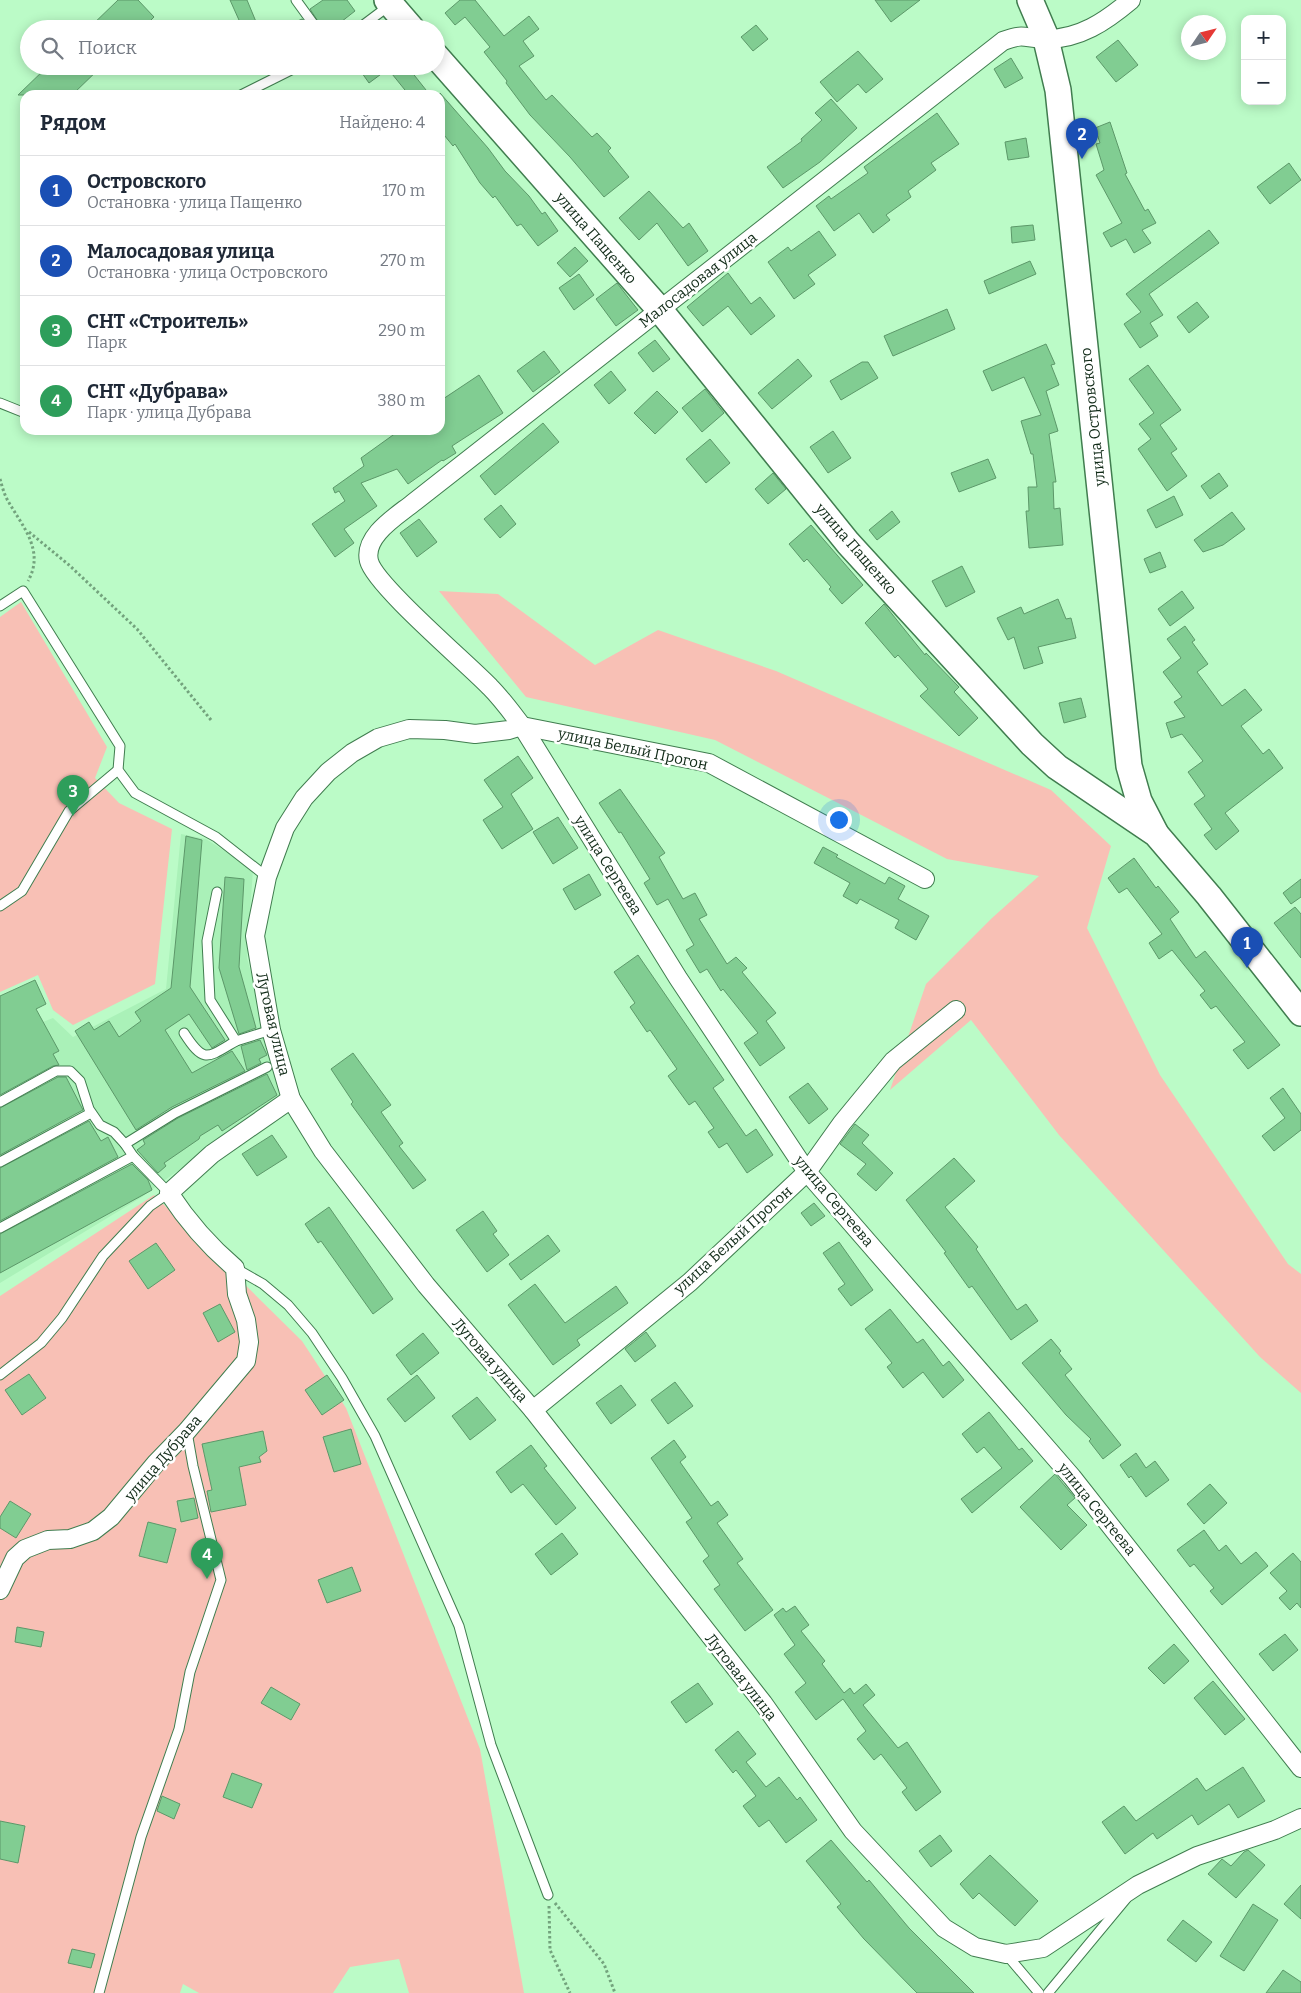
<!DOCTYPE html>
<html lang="ru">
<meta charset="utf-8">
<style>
:root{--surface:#fff;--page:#f6f6f7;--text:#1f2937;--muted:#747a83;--line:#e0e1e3;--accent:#aa41a4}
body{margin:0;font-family:Bitter,serif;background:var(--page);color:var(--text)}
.controls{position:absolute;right:15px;top:15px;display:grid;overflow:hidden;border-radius:10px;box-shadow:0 2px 12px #0003}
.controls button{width:45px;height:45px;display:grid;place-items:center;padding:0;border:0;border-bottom:1px solid var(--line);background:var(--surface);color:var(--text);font:25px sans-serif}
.compass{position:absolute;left:1181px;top:15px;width:45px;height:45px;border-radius:50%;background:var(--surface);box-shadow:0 2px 12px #0003;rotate:55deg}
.you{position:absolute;left:838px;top:819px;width:18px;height:18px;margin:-12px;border:4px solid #fff;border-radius:50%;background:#1a73e8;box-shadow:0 0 0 8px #1a73e833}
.badge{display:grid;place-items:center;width:32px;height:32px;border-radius:50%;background:var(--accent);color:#fff;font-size:16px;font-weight:700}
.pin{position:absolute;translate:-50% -41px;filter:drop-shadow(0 1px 2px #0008)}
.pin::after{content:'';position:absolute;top:26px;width:18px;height:15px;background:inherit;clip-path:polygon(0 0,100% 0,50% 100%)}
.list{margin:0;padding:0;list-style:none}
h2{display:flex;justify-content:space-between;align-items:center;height:65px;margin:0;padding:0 20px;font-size:21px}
h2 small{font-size:16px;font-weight:400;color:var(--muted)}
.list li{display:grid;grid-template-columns:32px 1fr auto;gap:15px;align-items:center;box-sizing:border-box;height:70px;padding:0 20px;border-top:1px solid var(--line)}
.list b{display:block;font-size:19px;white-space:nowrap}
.list p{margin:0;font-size:16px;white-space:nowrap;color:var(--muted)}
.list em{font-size:16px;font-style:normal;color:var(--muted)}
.icon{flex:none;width:28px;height:28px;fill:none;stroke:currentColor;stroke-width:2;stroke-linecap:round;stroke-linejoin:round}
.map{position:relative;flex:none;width:1301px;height:1993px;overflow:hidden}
.search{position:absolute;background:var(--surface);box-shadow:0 2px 12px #0003;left:20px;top:20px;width:425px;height:55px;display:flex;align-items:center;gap:12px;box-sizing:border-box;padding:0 18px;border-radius:28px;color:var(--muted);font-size:19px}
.panel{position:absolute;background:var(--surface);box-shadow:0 2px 12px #0003;left:20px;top:90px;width:425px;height:345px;border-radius:15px}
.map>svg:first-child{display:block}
</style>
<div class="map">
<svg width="1301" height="1993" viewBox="0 0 1301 1993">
<rect width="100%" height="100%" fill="#bbfbc7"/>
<path fill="#aaf1b8" d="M181,834L206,839L253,869L247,958L283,1093L142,1197L0,1283V1029L5,1037L53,1018L73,1037L166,989Z"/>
<g fill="#f8c0b5">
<path d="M439,591L498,594L595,665L658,630L776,671L1051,790L1111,846L1087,928L1160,1075L1288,1264L1301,1274V1393L1260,1357L1059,1135L971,1020L890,1090L926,984L992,918L1039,876L947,859L715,740L526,697Z"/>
<path d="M21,602L107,747L95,778L119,803L172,829L155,984L73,1025L53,1010L38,975L0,992V617Z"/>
<path d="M154,1195L302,1341L346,1408L480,1749L524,1993H409L399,1959L350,1967L333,1993H199L183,1984L180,1993H0V1296Z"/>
</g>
<g fill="#81cd92" stroke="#5c9869">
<path d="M118,0H138L154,17L142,29H88Z"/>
<path d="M230,0H247L259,29H243Z"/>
<path d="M323,0H347L355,11L332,29H323L310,9Z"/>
<path d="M460,0H475L504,36L529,16L539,29L523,41L534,56L519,66L546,100L552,95L592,137L597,133L611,148L608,151L629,177L604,197L570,157L530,115L506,83L507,81L484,52L490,47L465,17L455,25L445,13Z"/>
<path d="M875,0H920L891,22Z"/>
<path d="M302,19L309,29H280Z"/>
<path d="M756,25L768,39L753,51L741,37Z"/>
<path d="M1118,40L1138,65L1116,82L1096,57Z"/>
<path d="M858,51L883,79L866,93L858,84L837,102L820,82Z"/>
<path d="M1011,58L1023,78L1005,88L994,69Z"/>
<path d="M48,66H102L72,95H18Z"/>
<path d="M357,66H407L430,95H409L388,69L369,83Z"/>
<path d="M440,93L488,148L505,171L529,196L542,214L545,212L558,231L538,246L521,224L517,226L495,196L493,198L480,183L455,144L453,146L440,130Z"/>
<path d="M831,99L857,128L820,162L783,188L767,167L802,141L801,139L822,120L815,113Z"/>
<path d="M937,113L959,144L931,163L936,170L908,191L911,197L886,215L890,220L873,233L859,213L834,231L816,206L829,196L831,199L868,173L864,167Z"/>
<path d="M1110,122L1127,173L1125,174L1145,211L1148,209L1156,223L1142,230L1151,243L1134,253L1126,239L1111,247L1103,233L1122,223L1096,175L1104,170L1096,144L1100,143L1095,128Z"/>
<path d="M1026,138L1029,157L1008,160L1005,142Z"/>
<path d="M1289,163L1301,180L1270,204L1257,187Z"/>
<path d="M649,191L683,228L689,223L708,251L688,266L657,223L639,240L619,218Z"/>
<path d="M1033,225L1035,240L1012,243L1011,227Z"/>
<path d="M1209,230L1219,243L1149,294L1163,315L1150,323L1158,336L1140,348L1124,324L1141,312L1126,294Z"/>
<path d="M819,231L836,255L808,275L815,284L794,299L768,262L788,247L791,251Z"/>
<path d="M575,247L588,261L570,277L557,263Z"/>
<path d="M1030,261L1036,274L989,294L984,281Z"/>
<path d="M728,273L751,304L760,297L775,316L751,335L728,306L703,326L687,307Z"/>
<path d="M579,274L594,295L574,310L559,288Z"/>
<path d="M617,283L638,310L616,326L596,299Z"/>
<path d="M1197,302L1209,317L1189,333L1177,317Z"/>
<path d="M947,309L955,329L893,356L884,336Z"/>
<path d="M655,340L670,359L653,372L638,353Z"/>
<path d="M1046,344L1055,364L1051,365L1059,385L1046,391L1058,431L1049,434L1056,482H1053L1054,509L1060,508L1063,545L1029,548L1026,511H1029L1028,487H1037L1033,454H1031L1021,421L1041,415L1024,377L992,391L983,371Z"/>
<path d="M544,351L560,372L533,392L517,371Z"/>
<path d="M798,359L812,376L772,409L758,393Z"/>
<path d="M862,362H868L878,378L841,400L830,381Z"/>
<path d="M1148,365L1181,410L1160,425L1177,449L1171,453L1187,476L1167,491L1138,449L1151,439L1139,424L1154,413L1129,379Z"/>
<path d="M611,371L626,390L609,404L594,385Z"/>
<path d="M479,375L503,413L452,446L456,453L443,461L442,460L408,484L397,469L361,483L377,506L344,529L354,543L335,557L312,524L345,501L339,491L335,493L333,488L364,466L361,458L400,430H440V401Z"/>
<path d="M705,389L724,413L702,432L682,408Z"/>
<path d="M657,391L678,412L655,434L634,413Z"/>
<path d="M543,423L559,442L495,495L480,476Z"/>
<path d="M833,431L851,458L828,473L810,447Z"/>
<path d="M710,439L730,463L706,483L686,459Z"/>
<path d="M988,459L996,478L959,492L951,473Z"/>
<path d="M773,473L786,489L768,504L755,489Z"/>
<path d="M1219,473L1228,486L1210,499L1201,486Z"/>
<path d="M1174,496L1183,515L1156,528L1147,510Z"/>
<path d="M501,505L516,524L500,538L484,519Z"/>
<path d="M892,511L900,522L877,540L869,530Z"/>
<path d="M1232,512L1245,529L1223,545L1203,552L1194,540Z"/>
<path d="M419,519L437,542L417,557L400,533Z"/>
<path d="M811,525L863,585L842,604L829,589L831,587L807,559L804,562L789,544Z"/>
<path d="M1160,552L1166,567L1150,573L1144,559Z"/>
<path d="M962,566L975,592L946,607L932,581Z"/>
<path d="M1182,591L1194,608L1170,626L1158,609Z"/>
<path d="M1058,599L1066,619L1071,618L1076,638L1038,647L1043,663L1024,669L1014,637L1008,640L997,618L1021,607L1024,614Z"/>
<path d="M884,604L925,655L926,653L959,687L954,692L978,718L959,736L920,696L928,689L898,655L895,658L865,623Z"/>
<path d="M1185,626L1195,640L1192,642L1208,664L1197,672L1222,706L1245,689L1262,710L1241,726L1263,754L1269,749L1283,768L1225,813L1239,831L1216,850L1204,835L1212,829L1194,804L1205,796L1188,772L1203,761L1182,734L1171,738L1166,723L1185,717L1174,702L1182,697L1163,672L1181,658L1167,639Z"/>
<path d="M1081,698L1086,717L1064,723L1059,703Z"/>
<path d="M518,756L533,778L511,794L533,829L502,849L483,820L503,807L484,780Z"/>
<path d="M620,789L665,853L659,857L683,899L695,893L707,915L699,919L727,964L736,957L747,968L742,972L776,1013L766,1021L785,1048L760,1066L744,1043L758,1033L723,989L721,991L707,969L700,973L686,950L694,945L668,899L657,905L644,883L650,879L621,832L619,833L599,803Z"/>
<path d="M558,817L578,848L553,864L533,832Z"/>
<path d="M186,836L202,840L190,987L225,1040L212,1048L189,1014L165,1030L192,1073L232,1051L245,1071L172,1107L136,1130L75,1031L89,1022L94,1030L109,1021L119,1037L141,1021L135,1012L171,988Z"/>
<path d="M823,847L838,855L836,857L885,884L889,877L905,886L898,899L929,916L916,940L895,928L899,920L860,899L857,904L843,896L850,883L814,863Z"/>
<path d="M1134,858L1156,888L1158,886L1179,912L1170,919L1196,958L1205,951L1280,1045L1248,1069L1233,1050L1245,1042L1216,1006L1211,1009L1200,995L1205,991L1172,950L1159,959L1149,943L1162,934L1127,888L1119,893L1108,878Z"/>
<path d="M589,874L601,895L575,910L563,889Z"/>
<path d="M225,877L244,879L239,967L256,1028L239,1034L219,968Z"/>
<path d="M1301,879V897L1291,904L1283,893Z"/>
<path d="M1295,907L1301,914V958L1274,923Z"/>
<path d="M638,955L724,1080L713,1088L746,1136L756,1129L773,1155L747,1173L727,1143L719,1148L708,1132L714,1128L695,1101L689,1105L668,1076L677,1069L650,1030L647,1032L630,1007L635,1003L614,972Z"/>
<path d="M35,980L46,1004L36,1009L59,1051L53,1054L59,1065L53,1066L0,1095V996Z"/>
<path d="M260,1040L267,1055L259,1059L261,1063L247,1070L241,1046Z"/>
<path d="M353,1053L391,1105L381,1112L403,1143L399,1146L426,1180L413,1189L351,1104L353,1102L331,1069Z"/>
<path d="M267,1074L277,1095L222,1131L218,1125L200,1136L199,1139L164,1163L166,1166L158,1173L137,1150L145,1144L143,1140L178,1118Z"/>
<path d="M58,1077H66L83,1110L0,1155V1108Z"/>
<path d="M808,1083L828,1109L809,1124L789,1097Z"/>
<path d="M1283,1088L1301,1114V1130L1274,1151L1262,1136L1285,1118L1270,1098Z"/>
<path d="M89,1121L101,1141L108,1137L118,1157L0,1221V1168Z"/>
<path d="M855,1124L869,1135L862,1143L893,1173L876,1191L857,1174L866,1164L840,1144Z"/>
<path d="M272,1135L287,1157L257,1176L242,1154Z"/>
<path d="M954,1158L975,1181L945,1207L978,1247L976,1249L1017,1310L1026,1304L1038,1321L1011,1340L972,1286L969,1288L944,1253L946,1252L906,1200Z"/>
<path d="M132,1164L148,1180L152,1190L0,1273V1234Z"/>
<path d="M814,1203L825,1216L811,1226L801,1213Z"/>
<path d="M329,1207L393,1299L373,1314L321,1241L318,1243L305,1224Z"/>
<path d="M483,1211L497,1231L493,1234L509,1255L487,1272L456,1230Z"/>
<path d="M548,1235L560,1251L521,1280L509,1264Z"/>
<path d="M839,1242L873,1290L851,1306L838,1289L845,1284L823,1253Z"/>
<path d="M156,1243L175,1270L148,1289L129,1261Z"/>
<path d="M535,1284L565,1323L616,1286L628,1303L577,1340L580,1345L553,1365L508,1305Z"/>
<path d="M220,1304L235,1332L218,1342L203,1313Z"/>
<path d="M890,1309L917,1343L923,1339L943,1366L949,1361L964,1380L943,1398L923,1372L903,1388L887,1367L892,1363L865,1329Z"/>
<path d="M646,1332L656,1346L635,1362L625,1349Z"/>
<path d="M423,1333L439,1353L411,1375L396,1355Z"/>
<path d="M1051,1339L1061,1351L1059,1353L1072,1369L1065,1375L1121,1445L1103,1459L1089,1441L1091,1439L1066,1415L1022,1363Z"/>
<path d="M29,1374L46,1398L22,1415L5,1390Z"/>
<path d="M327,1375L344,1400L322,1415L305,1390Z"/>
<path d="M417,1375L435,1398L405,1422L387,1399Z"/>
<path d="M675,1382L693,1406L668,1424L651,1400Z"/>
<path d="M621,1385L636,1405L611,1424L596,1403Z"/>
<path d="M477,1397L496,1420L470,1440L452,1416Z"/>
<path d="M989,1412L1019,1450L1022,1448L1033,1461L972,1513L961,1499L1002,1468L984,1447L977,1453L962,1434Z"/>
<path d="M351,1429L361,1464L334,1472L323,1437Z"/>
<path d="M263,1431L267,1451L259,1457L261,1462L239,1467L246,1505L211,1512L207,1491L212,1490L202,1444Z"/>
<path d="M674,1440L686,1457L680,1462L711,1506L718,1501L728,1515L717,1523L743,1559L737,1563L773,1610L745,1631L714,1589L720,1585L703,1561L709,1556L686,1522L692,1518L651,1458Z"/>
<path d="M531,1445L547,1466L544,1468L576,1508L556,1525L523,1484L511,1493L496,1472Z"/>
<path d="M1136,1453L1146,1468L1155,1461L1169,1480L1146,1497L1131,1476L1129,1478L1120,1465Z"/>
<path d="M1055,1474L1075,1498L1067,1505L1087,1525L1061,1550L1020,1507Z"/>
<path d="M1210,1484L1227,1503L1204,1524L1187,1504Z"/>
<path d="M194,1498L198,1518L181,1522L177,1501Z"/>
<path d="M10,1501L31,1514L16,1538L0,1528V1517Z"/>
<path d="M148,1522L176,1529L167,1563L139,1556Z"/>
<path d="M1204,1530L1219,1551L1226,1545L1241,1564L1256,1552L1268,1566L1222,1605L1210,1591L1214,1588L1194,1564L1190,1567L1177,1550Z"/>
<path d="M562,1533L578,1554L551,1575L535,1554Z"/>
<path d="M1293,1553L1301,1562V1608L1297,1603L1290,1610L1279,1598L1287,1591L1270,1573Z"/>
<path d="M352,1567L361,1591L327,1603L318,1580Z"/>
<path d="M795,1606L809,1625L801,1631L825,1661L822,1664L844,1693L850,1688L854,1694L866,1684L875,1695L863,1705L898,1748L907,1742L941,1792L916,1811L902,1792L907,1788L881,1754L874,1760L857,1739L866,1731L843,1699L816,1720L795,1692L806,1683L784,1654L795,1645L774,1615L783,1608L786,1612Z"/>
<path d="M17,1627L44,1632L41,1647L15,1642Z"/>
<path d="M1285,1634L1298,1650L1273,1671L1259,1654Z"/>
<path d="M1174,1644L1189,1661L1164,1684L1148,1668Z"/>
<path d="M1213,1681L1245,1719L1225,1735L1194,1698Z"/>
<path d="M698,1683L713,1704L686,1723L671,1702Z"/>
<path d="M271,1687L300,1704L291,1720L261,1703Z"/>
<path d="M738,1731L756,1754L746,1762L766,1787L779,1777L797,1800L800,1797L817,1820L786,1843L769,1820L759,1827L743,1806L756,1796L736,1770L733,1773L715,1750Z"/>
<path d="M1243,1767L1265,1801L1238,1818L1229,1804L1198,1825L1192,1815L1157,1839L1153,1833L1125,1854L1102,1822L1124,1806L1136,1821L1197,1778L1206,1791Z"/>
<path d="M232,1773L262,1784L252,1808L223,1797Z"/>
<path d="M162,1796L180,1804L174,1819L157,1811Z"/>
<path d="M0,1821L25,1826L18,1863L0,1859Z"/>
<path d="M940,1835L952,1851L931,1867L919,1851Z"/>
<path d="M831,1840L867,1882L869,1880L909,1928L974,1993H917L864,1939L837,1907L841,1904L806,1861Z"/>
<path d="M1248,1850L1265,1865L1236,1898L1208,1874L1222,1859L1231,1866L1244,1852Z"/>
<path d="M990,1855L1038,1901L1015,1926L979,1893L973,1899L960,1884Z"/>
<path d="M1301,1885V1919L1284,1904Z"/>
<path d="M1253,1904L1278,1920L1244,1971L1220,1956Z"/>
<path d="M1183,1920L1212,1942L1196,1962L1167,1940Z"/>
<path d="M72,1949L95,1954L91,1968L68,1963Z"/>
<path d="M1283,1970L1301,1982V1993H1266Z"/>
</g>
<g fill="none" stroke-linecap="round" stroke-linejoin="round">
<defs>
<g id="lane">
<path d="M296,0L317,29"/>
<path d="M358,29L390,5"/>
<path d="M241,95L299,66"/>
<path d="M0,403L25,413"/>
<path d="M0,606L23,591L120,746L118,770L135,793L216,837L267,877"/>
<path d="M217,892L207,941L210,1000L236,1041L271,1030"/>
<path d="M0,906L22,891L69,811L118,770"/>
<path d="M184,1033C204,1064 207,1058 236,1041"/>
<path d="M0,1102L56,1071H70L80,1081L89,1109L100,1125L114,1132L125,1144L133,1156L169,1193L150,1206L103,1256L62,1318L41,1343L0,1375"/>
<path d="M125,1144L175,1113L267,1067"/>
<path d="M0,1162L91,1113"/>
<path d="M0,1228L133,1156"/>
<path d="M235,1268L263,1284L288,1305L312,1333L342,1378L375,1436L459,1626L491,1745L548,1895"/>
<path d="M1006,1954L1039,1993"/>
<path d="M99,1993L141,1837L179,1729L190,1672L221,1580L193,1466L187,1432"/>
<path d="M1048,1993L1126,1899"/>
</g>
<g id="street">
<path d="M1131,0C1106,21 1079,40 1044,39C1023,38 1025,33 1003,41L413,503C397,516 363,536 369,561C375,585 468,664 490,687C502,699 512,713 522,726L678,978L807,1172L1072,1477L1301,1768"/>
<path d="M925,879L709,763L522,726L509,730L475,734L445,730L409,729L378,738L352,753L328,772L304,798L285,828L267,877L255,936L271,1030L291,1099L323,1151L426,1285L533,1410L763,1703L853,1831L944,1928L975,1947L1006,1954L1043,1948L1138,1885L1197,1856L1275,1830L1301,1818"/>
<path d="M533,1410L690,1282L807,1172L842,1123L893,1061L956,1010"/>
<path d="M0,1590L15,1558L25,1549L48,1540L70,1539L93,1531L111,1517L156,1463L187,1431L246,1361L249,1342L246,1320L237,1294L235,1268C209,1246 188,1222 169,1193L212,1154L291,1099"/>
</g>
<g id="secondary">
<path d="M387,0L412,29"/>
<path d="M1030,0L1045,35L1058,90L1129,766L1139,801L1155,832"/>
<path d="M436,56L660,310L848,543L1032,744L1057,767L1156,834L1209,896L1301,1013"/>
</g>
</defs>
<use href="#lane" stroke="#407d4f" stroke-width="11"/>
<use href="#street" stroke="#407d4f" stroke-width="20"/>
<use href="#secondary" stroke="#407d4f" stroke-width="28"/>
<g stroke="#73a37d" stroke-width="3" stroke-dasharray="2.5 2.5" stroke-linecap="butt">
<path d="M0,479C2,486 4,494 8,501C23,527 45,551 28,581"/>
<path d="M29,532L69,565L137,629L211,720"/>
<path d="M555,1903L604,1964L615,1993"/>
<path d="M549,1906L550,1950L570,1993"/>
</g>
<use href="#lane" stroke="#fff" stroke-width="9"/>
<use href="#street" stroke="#fff" stroke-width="18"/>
<use href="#secondary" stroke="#fff" stroke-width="25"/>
</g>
<g text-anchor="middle" stroke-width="5" stroke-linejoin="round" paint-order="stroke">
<g font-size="15" fill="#112b18" stroke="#fff">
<text transform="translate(596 238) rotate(49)" y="5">улица Пащенко</text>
<text transform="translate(698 280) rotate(-38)" y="5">Малосадовая улица</text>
<text transform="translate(1093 417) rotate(-96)" y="5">улица Островского</text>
<text transform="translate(856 549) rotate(49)" y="5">улица Пащенко</text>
<text transform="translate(633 749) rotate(12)" y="5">улица Белый Прогон</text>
<text transform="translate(608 865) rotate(58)" y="5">улица Сергеева</text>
<text transform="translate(273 1024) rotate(77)" y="5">Луговая улица</text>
<text transform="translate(834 1201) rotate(50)" y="5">улица Сергеева</text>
<text transform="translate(733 1240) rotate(-42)" y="5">улица Белый Прогон</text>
<text transform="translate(490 1360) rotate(49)" y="5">Луговая улица</text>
<text transform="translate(163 1458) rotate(-49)" y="5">улица Дубрава</text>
<text transform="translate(1097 1509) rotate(51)" y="5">улица Сергеева</text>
<text transform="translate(741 1677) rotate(52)" y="5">Луговая улица</text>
</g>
</g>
</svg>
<div class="controls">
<button>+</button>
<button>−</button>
</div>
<svg class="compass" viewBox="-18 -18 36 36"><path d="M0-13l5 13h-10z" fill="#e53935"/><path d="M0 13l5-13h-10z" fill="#747a83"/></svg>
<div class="you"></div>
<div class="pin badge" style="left:1247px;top:968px;background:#1a4fb4">1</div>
<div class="pin badge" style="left:1082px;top:159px;background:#1a4fb4">2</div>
<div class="pin badge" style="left:73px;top:816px;background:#2e9e5b">3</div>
<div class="pin badge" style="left:207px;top:1579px;background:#2e9e5b">4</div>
<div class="search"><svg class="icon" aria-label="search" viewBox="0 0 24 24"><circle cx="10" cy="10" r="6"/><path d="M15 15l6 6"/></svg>Поиск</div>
<section class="panel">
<h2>Рядом<small>Найдено: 4</small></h2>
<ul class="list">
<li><span class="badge" style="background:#1a4fb4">1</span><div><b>Островского</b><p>Остановка · улица Пащенко</p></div><em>170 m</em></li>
<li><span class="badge" style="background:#1a4fb4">2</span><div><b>Малосадовая улица</b><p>Остановка · улица Островского</p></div><em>270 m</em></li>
<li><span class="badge" style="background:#2e9e5b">3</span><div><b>СНТ «Строитель»</b><p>Парк</p></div><em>290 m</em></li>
<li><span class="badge" style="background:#2e9e5b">4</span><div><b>СНТ «Дубрава»</b><p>Парк · улица Дубрава</p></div><em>380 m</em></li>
</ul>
</section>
</div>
